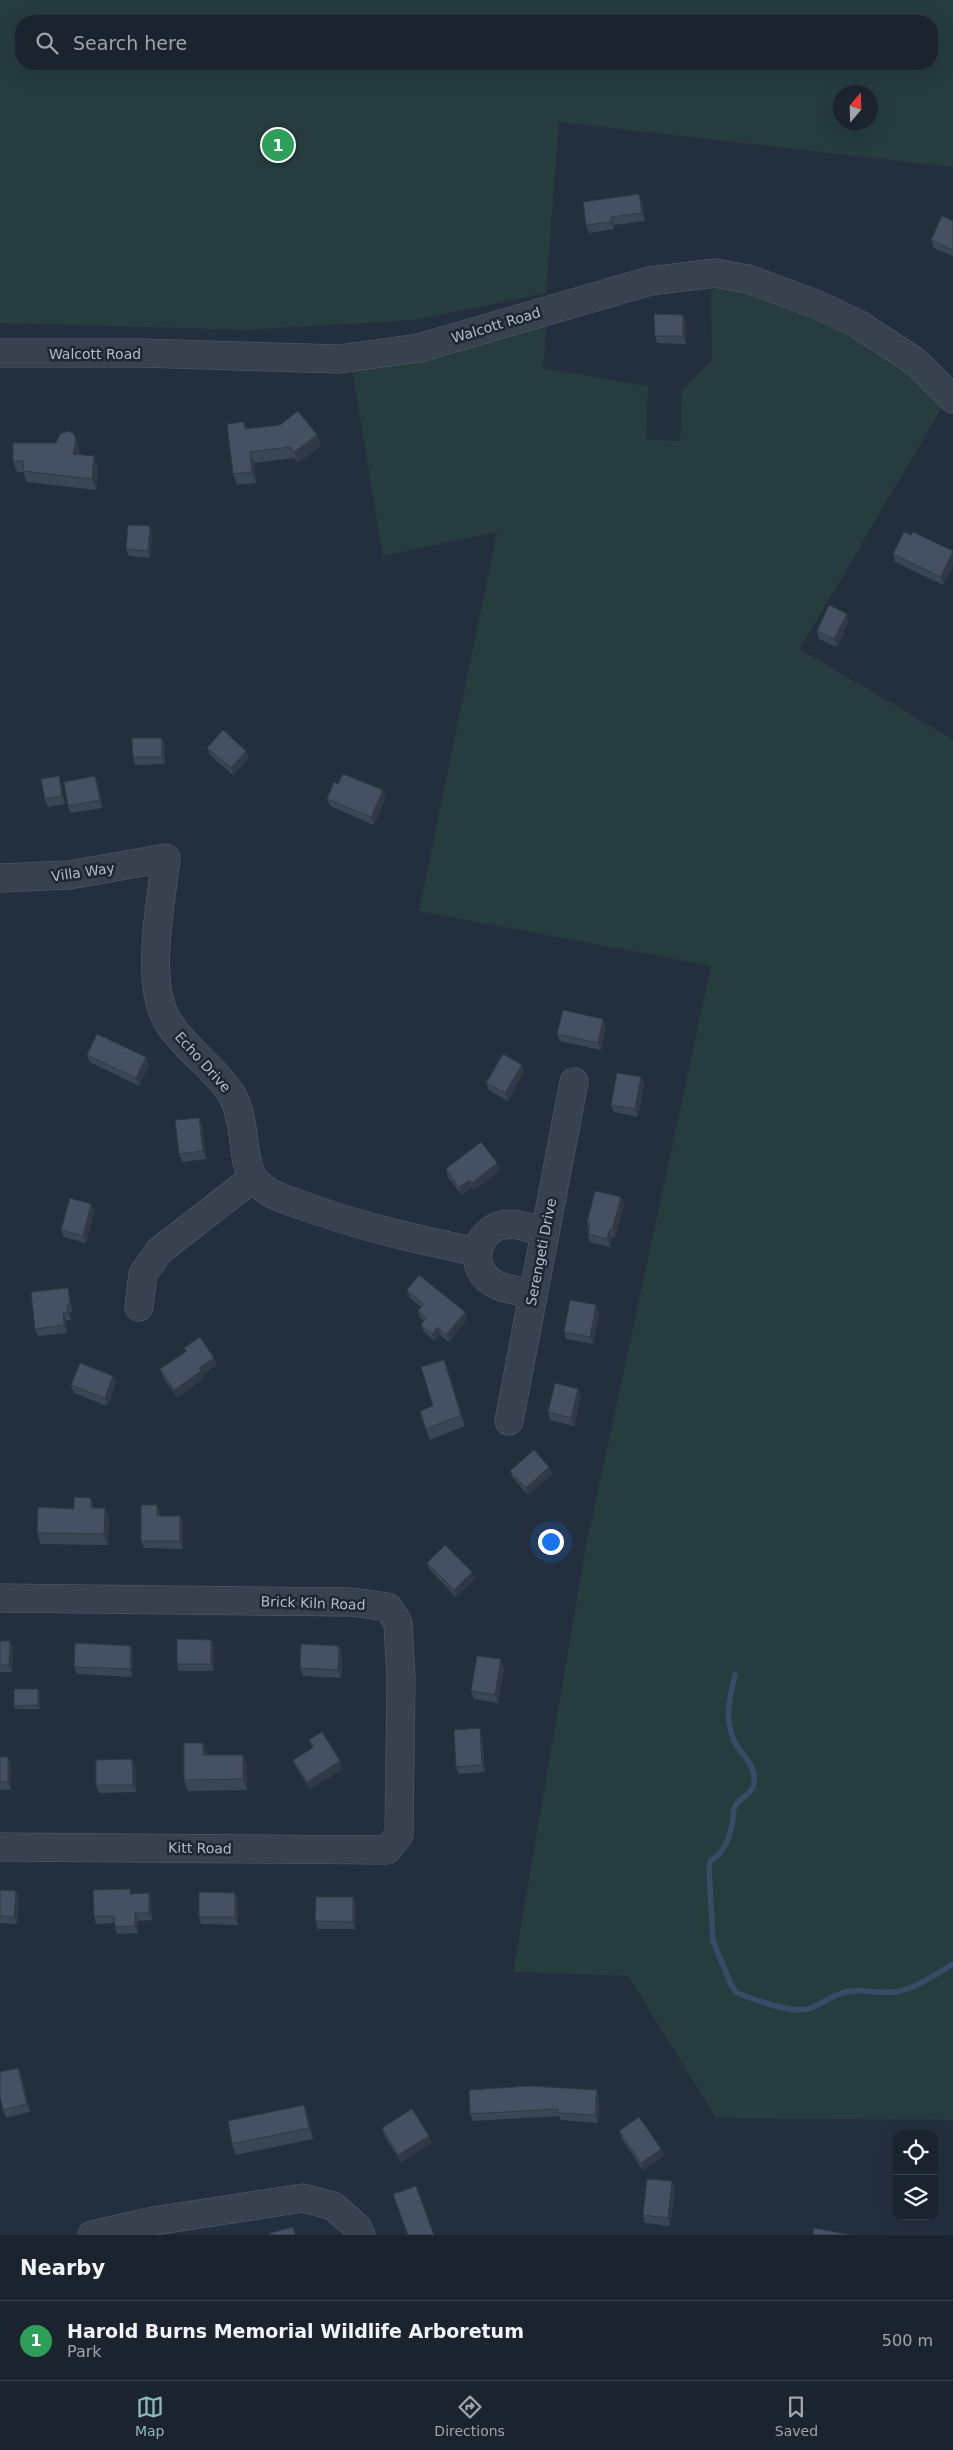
<!DOCTYPE html>
<style>
:root{--surface:#1b232e;--page:#242b36;--text:#f1f3f6;--muted:#a0a4aa;--line:#39404a;--accent:#8bbbb9}
body{margin:0;font-family:"DejaVu Sans",sans-serif;background:var(--page);color:var(--text)}
.controls{position:absolute;right:15px;bottom:15px;display:grid;overflow:hidden;border-radius:10px;box-shadow:0 5px 20px #0002}
.controls button{width:45px;height:45px;display:grid;place-items:center;padding:0;border:0;border-bottom:1px solid var(--line);background:var(--surface);color:var(--text);font:25px sans-serif}
.compass{position:absolute;left:833px;top:85px;width:45px;height:45px;border-radius:50%;background:var(--surface);box-shadow:0 5px 20px #0002;rotate:19deg}
.you{position:absolute;left:550px;top:1541px;width:18px;height:18px;margin:-12px;border:4px solid #fff;border-radius:50%;background:#1a73e8;box-shadow:0 0 0 8px #1a73e833}
.badge{display:grid;place-items:center;width:32px;height:32px;border-radius:50%;background:var(--accent);color:#fff;font-size:16px;font-weight:700}
.pin{position:absolute;translate:-50% -50%;border:2px solid #fff;box-shadow:0 1px 5px #0006}
.list{margin:0;padding:0;list-style:none}
h2{display:flex;justify-content:space-between;align-items:center;height:65px;margin:0;padding:0 20px;font-size:21px}
h2 small{font-size:16px;font-weight:400;color:var(--muted)}
.list li{display:grid;grid-template-columns:32px 1fr auto;gap:15px;align-items:center;box-sizing:border-box;height:80px;padding:0 20px;border-top:1px solid var(--line)}
.list b{display:block;font-size:19px;white-space:nowrap}
.list p{margin:0;font-size:16px;white-space:nowrap;color:var(--muted)}
.list em{font-size:16px;font-style:normal;color:var(--muted)}
.icon{flex:none;width:28px;height:28px;fill:none;stroke:currentColor;stroke-width:2;stroke-linecap:round;stroke-linejoin:round}
.map{position:relative;flex:none;width:953px;height:2235px;overflow:hidden}
.search{position:absolute;background:var(--surface);box-shadow:0 5px 20px #0002;left:15px;right:15px;top:15px;height:55px;display:flex;align-items:center;gap:12px;box-sizing:border-box;padding:0 18px;border-radius:20px;color:var(--muted);font-size:19px}
.sheet{height:145px;background:var(--surface)}
nav{display:flex;justify-content:space-around;align-items:center;box-sizing:border-box;height:70px;border-top:1px solid var(--line);background:var(--surface);font-size:14px;color:var(--muted)}
nav a{display:grid;justify-items:center;gap:2px}
nav .on{color:var(--accent)}
.map>svg:first-child{display:block}
</style>
<div class="map">
<svg width="953" height="2235" viewBox="0 0 953 2235">
<rect width="100%" height="100%" fill="#242f3e"/>
<g fill="#263c3f" fill-rule="evenodd">
<path d="M0,0H953V167L559,122L546,293L415,320L247,330L0,323ZM21,21H932V64H21ZM840,92H870V122H840Z"/>
<path d="M721,281L792,307L891,355L945,402L800,649L953,740V2120L716,2118L628,1976L513,1972L586,1546L711,966L419,911L497,532L383,556L352,369L547,319L543,368L648,386L646,439L680,441L682,391L712,360L711,283Z"/>
</g>
<g fill="none" stroke-linecap="round" stroke-linejoin="round">
<path stroke="#394c67" stroke-width="5.5" d="M735,1675C729,1700 723,1723 737,1746C743,1756 753,1763 754,1776C756,1792 746,1794 737,1803C731,1810 734,1818 732,1825C729,1839 723,1854 711,1860L709,1867L713,1941L731,1985L737,1993C755,2000 794,2015 811,2008C824,2003 838,1991 853,1991C867,1990 881,1994 895,1992C915,1989 936,1974 953,1964"/>
<defs>
<g id="minor">
<path d="M0,353H141L339,359L419,348L650,281L715,273L748,279L816,304L858,324L916,362L953,399"/>
<path d="M0,878L69,875L166,858C161,904 143,987 170,1025C187,1050 213,1067 230,1092C248,1119 240,1159 254,1179C267,1196 291,1201 310,1208C365,1228 420,1240 478,1252"/>
<path d="M533,1293C521,1291 506,1290 495,1284C468,1271 474,1231 503,1225C516,1222 532,1229 545,1232"/>
<path d="M139,1307L143,1274L159,1251L253,1178"/>
<path d="M509,1421L574,1082"/>
<path d="M0,1598L351,1602L388,1607L398,1623L401,1678L399,1835L387,1850L0,1847"/>
<path d="M92,2235L154,2221L303,2198L333,2206L358,2228L361,2235"/>
</g>
</defs>
<use href="#minor" stroke="#565f6c" stroke-width="29"/>
<use href="#minor" stroke="#38414e" stroke-width="28"/>
</g>
<g fill="#3b4654">
<path d="M642,202L645,221L614,225V229L589,233L586,225Z"/>
<path d="M953,221V256L934,248L931,240Z"/>
<path d="M686,322V344L657,343L655,336Z"/>
<path d="M244,422L247,429L317,435L321,446L298,463L294,458L254,463L256,483L237,485L233,474Z"/>
<path d="M80,450L79,455L98,467L96,490L27,482L23,472H17L13,461Z"/>
<path d="M150,526L152,534L150,558L129,556L126,549Z"/>
<path d="M911,535L953,551V565L943,585L895,562L893,554Z"/>
<path d="M849,621L837,647L819,639L817,631Z"/>
<path d="M162,738L165,745V764L135,765L133,757Z"/>
<path d="M207,748L249,758L233,775L210,755Z"/>
<path d="M95,776L98,784L102,808L71,813L68,806Z"/>
<path d="M61,784L65,804L48,807L45,799Z"/>
<path d="M338,784L385,798L374,825L330,806L327,799Z"/>
<path d="M606,1027L601,1050L560,1041L557,1034Z"/>
<path d="M87,1055L146,1057L149,1065L139,1086L90,1062Z"/>
<path d="M524,1072L508,1101L489,1090L486,1083Z"/>
<path d="M641,1077L644,1084L638,1117L614,1112L611,1105Z"/>
<path d="M199,1118L202,1125L206,1159L182,1162L179,1154Z"/>
<path d="M446,1169L500,1171L474,1190L472,1187L462,1195L448,1177Z"/>
<path d="M621,1197L624,1205L615,1237H612L610,1247L590,1242L588,1234L589,1229L587,1223Z"/>
<path d="M91,1204L94,1211L86,1243L64,1237L61,1230Z"/>
<path d="M68,1288L70,1296L72,1312L70,1313L71,1320H66L67,1333L38,1336L35,1329Z"/>
<path d="M407,1290L467,1319L449,1342L440,1335L435,1341L424,1332L421,1325L424,1321L420,1318L418,1311L421,1307L410,1298Z"/>
<path d="M596,1305L599,1313L593,1344L566,1339L564,1332Z"/>
<path d="M184,1348L217,1365L202,1375L204,1379L177,1397L163,1377L160,1369L186,1351Z"/>
<path d="M448,1371L465,1426L430,1440L426,1429L433,1406Z"/>
<path d="M116,1383L107,1406L74,1393L71,1385Z"/>
<path d="M581,1396L574,1426L550,1420L548,1412Z"/>
<path d="M510,1471L552,1474L528,1495L513,1478Z"/>
<path d="M95,1508H105L109,1519L108,1545L41,1544L37,1533Z"/>
<path d="M160,1513V1516H180L183,1523V1549L144,1548L141,1541Z"/>
<path d="M427,1563L475,1579L456,1597L430,1570Z"/>
<path d="M211,1640L214,1647V1671H179L177,1664Z"/>
<path d="M0,1641H10L13,1648L12,1672H0Z"/>
<path d="M339,1646L342,1653L341,1678L303,1676L300,1668Z"/>
<path d="M133,1653L132,1677L77,1674L74,1667Z"/>
<path d="M504,1667L498,1703L474,1699L471,1691Z"/>
<path d="M38,1689L40,1693V1709H15L14,1706Z"/>
<path d="M482,1736L485,1772L459,1774L456,1767Z"/>
<path d="M309,1740L343,1769L310,1789L296,1767L293,1760L312,1748Z"/>
<path d="M203,1743L207,1755H243L247,1766V1790L188,1791L184,1780Z"/>
<path d="M0,1757L11,1764V1790H0Z"/>
<path d="M135,1767L136,1792L99,1793L96,1785Z"/>
<path d="M0,1890L16,1891L19,1899L17,1924L0,1923Z"/>
<path d="M149,1893L151,1900L152,1920L138,1921V1933L117,1934L115,1927V1923L96,1924L94,1916L131,1894Z"/>
<path d="M238,1900V1925L201,1924L199,1917Z"/>
<path d="M356,1905L355,1929H318L315,1921Z"/>
<path d="M18,2068L21,2075L30,2112L6,2118L3,2110Z"/>
<path d="M597,2090L599,2098L598,2123L561,2120L559,2116L473,2121L470,2114Z"/>
<path d="M304,2105L308,2116L313,2139L236,2155L232,2144Z"/>
<path d="M382,2128L429,2136L431,2143L401,2162L384,2135Z"/>
<path d="M619,2131L661,2149L664,2156L643,2170L622,2139Z"/>
<path d="M672,2181L675,2189L670,2226L645,2223L643,2215Z"/>
</g>
<g fill="#303945">
<path d="M639,194L642,202L645,221L642,213Z"/>
<path d="M611,217L614,225V229L611,222Z"/>
<path d="M683,315L686,322V344L683,336Z"/>
<path d="M317,435L321,446L298,463L294,452Z"/>
<path d="M76,439L80,450L77,465L73,454Z"/>
<path d="M250,452L254,463L256,483L252,472Z"/>
<path d="M94,456L98,467L96,490L92,479Z"/>
<path d="M150,526L152,534L150,558L148,551Z"/>
<path d="M953,552V565L943,585L941,577Z"/>
<path d="M847,614L849,621L837,647L834,639Z"/>
<path d="M162,738L165,745V764L162,757Z"/>
<path d="M246,751L249,758L233,775L231,768Z"/>
<path d="M59,776L61,784L65,804L62,796Z"/>
<path d="M95,776L98,784L102,808L100,800Z"/>
<path d="M383,790L385,798L374,825L371,817Z"/>
<path d="M603,1019L606,1027L601,1050L598,1043Z"/>
<path d="M146,1057L149,1065L139,1086L136,1078Z"/>
<path d="M522,1065L524,1072L508,1101L505,1093Z"/>
<path d="M641,1077L644,1084L638,1117L635,1109Z"/>
<path d="M199,1118L202,1125L206,1159L203,1151Z"/>
<path d="M497,1163L500,1171L474,1190L472,1183Z"/>
<path d="M470,1180L472,1187L462,1195L459,1187Z"/>
<path d="M621,1197L624,1205L615,1237L612,1230Z"/>
<path d="M91,1204L94,1211L86,1243L83,1236Z"/>
<path d="M610,1229L612,1237L610,1247L607,1239Z"/>
<path d="M68,1288L70,1296L72,1312L70,1305Z"/>
<path d="M67,1305L70,1313L71,1320L68,1312Z"/>
<path d="M596,1305L599,1313L593,1344L590,1337Z"/>
<path d="M465,1312L467,1319L449,1342L446,1335Z"/>
<path d="M63,1313L66,1320L67,1333L64,1325Z"/>
<path d="M438,1327L440,1335L435,1341L432,1334Z"/>
<path d="M214,1358L217,1365L202,1375L204,1379L177,1397L174,1390L199,1368Z"/>
<path d="M444,1360L448,1371L465,1426L461,1415Z"/>
<path d="M113,1376L116,1383L107,1406L105,1398Z"/>
<path d="M578,1389L581,1396L574,1426L571,1418Z"/>
<path d="M549,1467L552,1474L528,1495L526,1488Z"/>
<path d="M91,1498L95,1509L91,1508Z"/>
<path d="M157,1505L160,1513V1523L157,1516Z"/>
<path d="M105,1508L109,1519L108,1545L104,1534Z"/>
<path d="M180,1516L183,1523V1549L180,1541Z"/>
<path d="M472,1572L475,1579L456,1597L454,1590Z"/>
<path d="M211,1640L214,1647V1671L211,1664Z"/>
<path d="M10,1641L13,1648L12,1672L9,1665Z"/>
<path d="M131,1646L133,1653L132,1677L130,1669Z"/>
<path d="M339,1646L342,1653L341,1678L338,1670Z"/>
<path d="M501,1659L504,1667L498,1703L495,1695Z"/>
<path d="M38,1689L40,1693V1709L38,1705Z"/>
<path d="M480,1728L482,1736L485,1772L482,1765Z"/>
<path d="M203,1743L207,1754V1766L203,1755Z"/>
<path d="M243,1755L247,1766V1790L243,1779Z"/>
<path d="M8,1757L11,1764V1790L8,1782Z"/>
<path d="M132,1759L135,1767L136,1792L133,1785Z"/>
<path d="M340,1761L343,1769L310,1789L307,1782Z"/>
<path d="M16,1891L19,1899L17,1924L14,1917Z"/>
<path d="M149,1893L151,1900L152,1920L149,1913Z"/>
<path d="M235,1893L238,1900V1925L235,1917Z"/>
<path d="M353,1897L356,1905L355,1929L353,1922Z"/>
<path d="M135,1913L138,1921V1933L135,1926Z"/>
<path d="M18,2068L21,2075L30,2112L27,2104Z"/>
<path d="M597,2090L599,2098L598,2123L595,2115Z"/>
<path d="M304,2105L308,2116L313,2139L309,2128Z"/>
<path d="M429,2136L431,2143L401,2162L398,2155Z"/>
<path d="M661,2149L664,2156L643,2170L641,2163Z"/>
<path d="M672,2181L675,2189L670,2226L668,2218Z"/>
</g>
<g fill="#455162" stroke="#303945">
<path d="M639,194L642,213L611,217V222L586,225L583,202Z"/>
<path d="M942,216L953,221V250L931,240Z"/>
<path d="M654,314L683,315V336H655Z"/>
<path d="M298,411L317,435L294,452L290,447L250,452L252,472L233,474L227,424L244,422L245,429L280,425Z"/>
<path d="M68,431L73,433L76,439L73,454L94,456L92,479L23,471L24,461H13V443H56L60,434Z"/>
<path d="M128,525L150,526L148,551L126,549Z"/>
<path d="M904,532L911,535L913,532L953,551L941,577L893,554Z"/>
<path d="M829,605L847,614L834,639L817,631Z"/>
<path d="M223,730L246,751L231,768L207,748Z"/>
<path d="M132,738H162V757H133Z"/>
<path d="M343,774L383,790L371,817L327,799L334,782L338,784Z"/>
<path d="M59,776L62,796L45,799L41,779Z"/>
<path d="M95,776L100,800L68,806L64,782Z"/>
<path d="M563,1010L603,1019L598,1043L557,1034Z"/>
<path d="M97,1034L146,1057L136,1078L87,1055Z"/>
<path d="M503,1054L522,1065L505,1093L486,1083Z"/>
<path d="M617,1073L641,1077L635,1109L611,1105Z"/>
<path d="M199,1118L203,1151L179,1154L175,1120Z"/>
<path d="M481,1142L497,1163L472,1183L470,1180L459,1187L446,1169Z"/>
<path d="M595,1191L621,1197L612,1230L610,1229L607,1239L588,1234L590,1223H587Z"/>
<path d="M70,1198L91,1204L83,1236L61,1230Z"/>
<path d="M419,1275L465,1312L446,1335L438,1327L432,1334L421,1325L426,1318L418,1311L423,1304L407,1290Z"/>
<path d="M68,1288L70,1305H67L68,1312L63,1313L64,1325L35,1329L31,1292Z"/>
<path d="M570,1300L596,1305L590,1337L564,1332Z"/>
<path d="M200,1337L214,1358L199,1368L201,1371L174,1390L160,1369L187,1351L184,1348Z"/>
<path d="M444,1360L461,1415L426,1429L420,1411L433,1406L421,1367Z"/>
<path d="M80,1363L113,1376L105,1398L71,1385Z"/>
<path d="M555,1383L578,1389L571,1418L548,1412Z"/>
<path d="M534,1450L549,1467L526,1488L510,1471Z"/>
<path d="M74,1497L91,1498V1508H105L104,1534L37,1533L38,1507L74,1509Z"/>
<path d="M141,1505H157V1516H180V1541H141Z"/>
<path d="M445,1545L472,1572L454,1590L427,1563Z"/>
<path d="M177,1639L211,1640V1664H177Z"/>
<path d="M0,1641H10L9,1665H0Z"/>
<path d="M75,1643L131,1646L130,1669L74,1667Z"/>
<path d="M301,1644L339,1646L338,1670L300,1668Z"/>
<path d="M477,1656L501,1659L495,1695L471,1691Z"/>
<path d="M14,1689H38V1705L14,1706Z"/>
<path d="M480,1728L482,1765L456,1767L454,1730Z"/>
<path d="M322,1732L340,1761L307,1782L293,1760L314,1747L309,1740Z"/>
<path d="M184,1743H203V1755H243V1779L184,1780Z"/>
<rect x="0" y="1757" width="8" height="25"/>
<path d="M132,1759L133,1785H96V1760Z"/>
<path d="M130,1889V1894L149,1893V1913H135V1926L115,1927L114,1916H94L93,1890Z"/>
<path d="M0,1890L16,1891L14,1917L0,1916Z"/>
<path d="M199,1892L235,1893V1917H199Z"/>
<path d="M316,1897H353V1922L315,1921Z"/>
<path d="M18,2068L27,2104L3,2110L0,2096V2072Z"/>
<path d="M529,2086L597,2090L595,2115L558,2113V2109L470,2114L469,2090Z"/>
<path d="M304,2105L309,2128L232,2144L228,2121Z"/>
<path d="M412,2109L429,2136L398,2155L382,2128Z"/>
<path d="M639,2117L661,2149L641,2163L619,2131Z"/>
<path d="M647,2179L672,2181L668,2218L643,2215Z"/>
<path d="M416,2186L434,2235H408L393,2194Z"/>
<path d="M293,2227L295,2235H270V2233Z"/>
<path d="M814,2228L852,2235H813Z"/>
</g>
<g text-anchor="middle" stroke-width="5" stroke-linejoin="round" paint-order="stroke">
<g font-size="14" fill="#b4bcc9" stroke="#1d2633">
<text transform="translate(496 325) rotate(-17)" y="5">Walcott Road</text>
<text x="95" y="359">Walcott Road</text>
<text transform="translate(83 872) rotate(-8)" y="5">Villa Way</text>
<text transform="translate(203 1062) rotate(48)" y="5">Echo Drive</text>
<text transform="translate(541 1252) rotate(-79)" y="5">Serengeti Drive</text>
<text transform="translate(313 1603) rotate(2)" y="5">Brick Kiln Road</text>
<text transform="translate(200 1848) rotate(1)" y="5">Kitt Road</text>
</g>
</g>
</svg>
<div class="controls">
<button><svg class="icon" aria-label="locate" viewBox="0 0 24 24"><circle cx="12" cy="12" r="6"/><path d="M12 2v4M12 18v4M2 12h4M18 12h4"/></svg></button>
<button><svg class="icon" aria-label="layers" viewBox="0 0 24 24"><path d="M12 4l9 5-9 5-9-5zM3 14l9 5 9-5"/></svg></button>
</div>
<svg class="compass" viewBox="-18 -18 36 36"><path d="M0-13l5 13h-10z" fill="#e53935"/><path d="M0 13l5-13h-10z" fill="#a0a4aa"/></svg>
<div class="you"></div>
<div class="pin badge" style="left:278px;top:145px;background:#2e9e5b">1</div>
<div class="search"><svg class="icon" aria-label="search" viewBox="0 0 24 24"><circle cx="10" cy="10" r="6"/><path d="M15 15l6 6"/></svg>Search here</div>
</div>
<section class="sheet">
<h2>Nearby<small></small></h2>
<ul class="list">
<li><span class="badge" style="background:#2e9e5b">1</span><div><b>Harold Burns Memorial Wildlife Arboretum</b><p>Park</p></div><em>500 m</em></li>
</ul>
</section>
<nav>
<a class="on"><svg class="icon" aria-label="map" viewBox="0 0 24 24"><path d="M3 6l6-2 6 2 6-2v14l-6 2-6-2-6 2zM9 4v14M15 6v14"/></svg>Map</a>
<a><svg class="icon" aria-label="directions" viewBox="0 0 24 24"><path d="M12 3l9 9-9 9-9-9zM9 14v-3h6M13 9l2 2-2 2"/></svg>Directions</a>
<a><svg class="icon" aria-label="saved" viewBox="0 0 24 24"><path d="M7 4h10v16l-5-4-5 4z"/></svg>Saved</a>
</nav>
